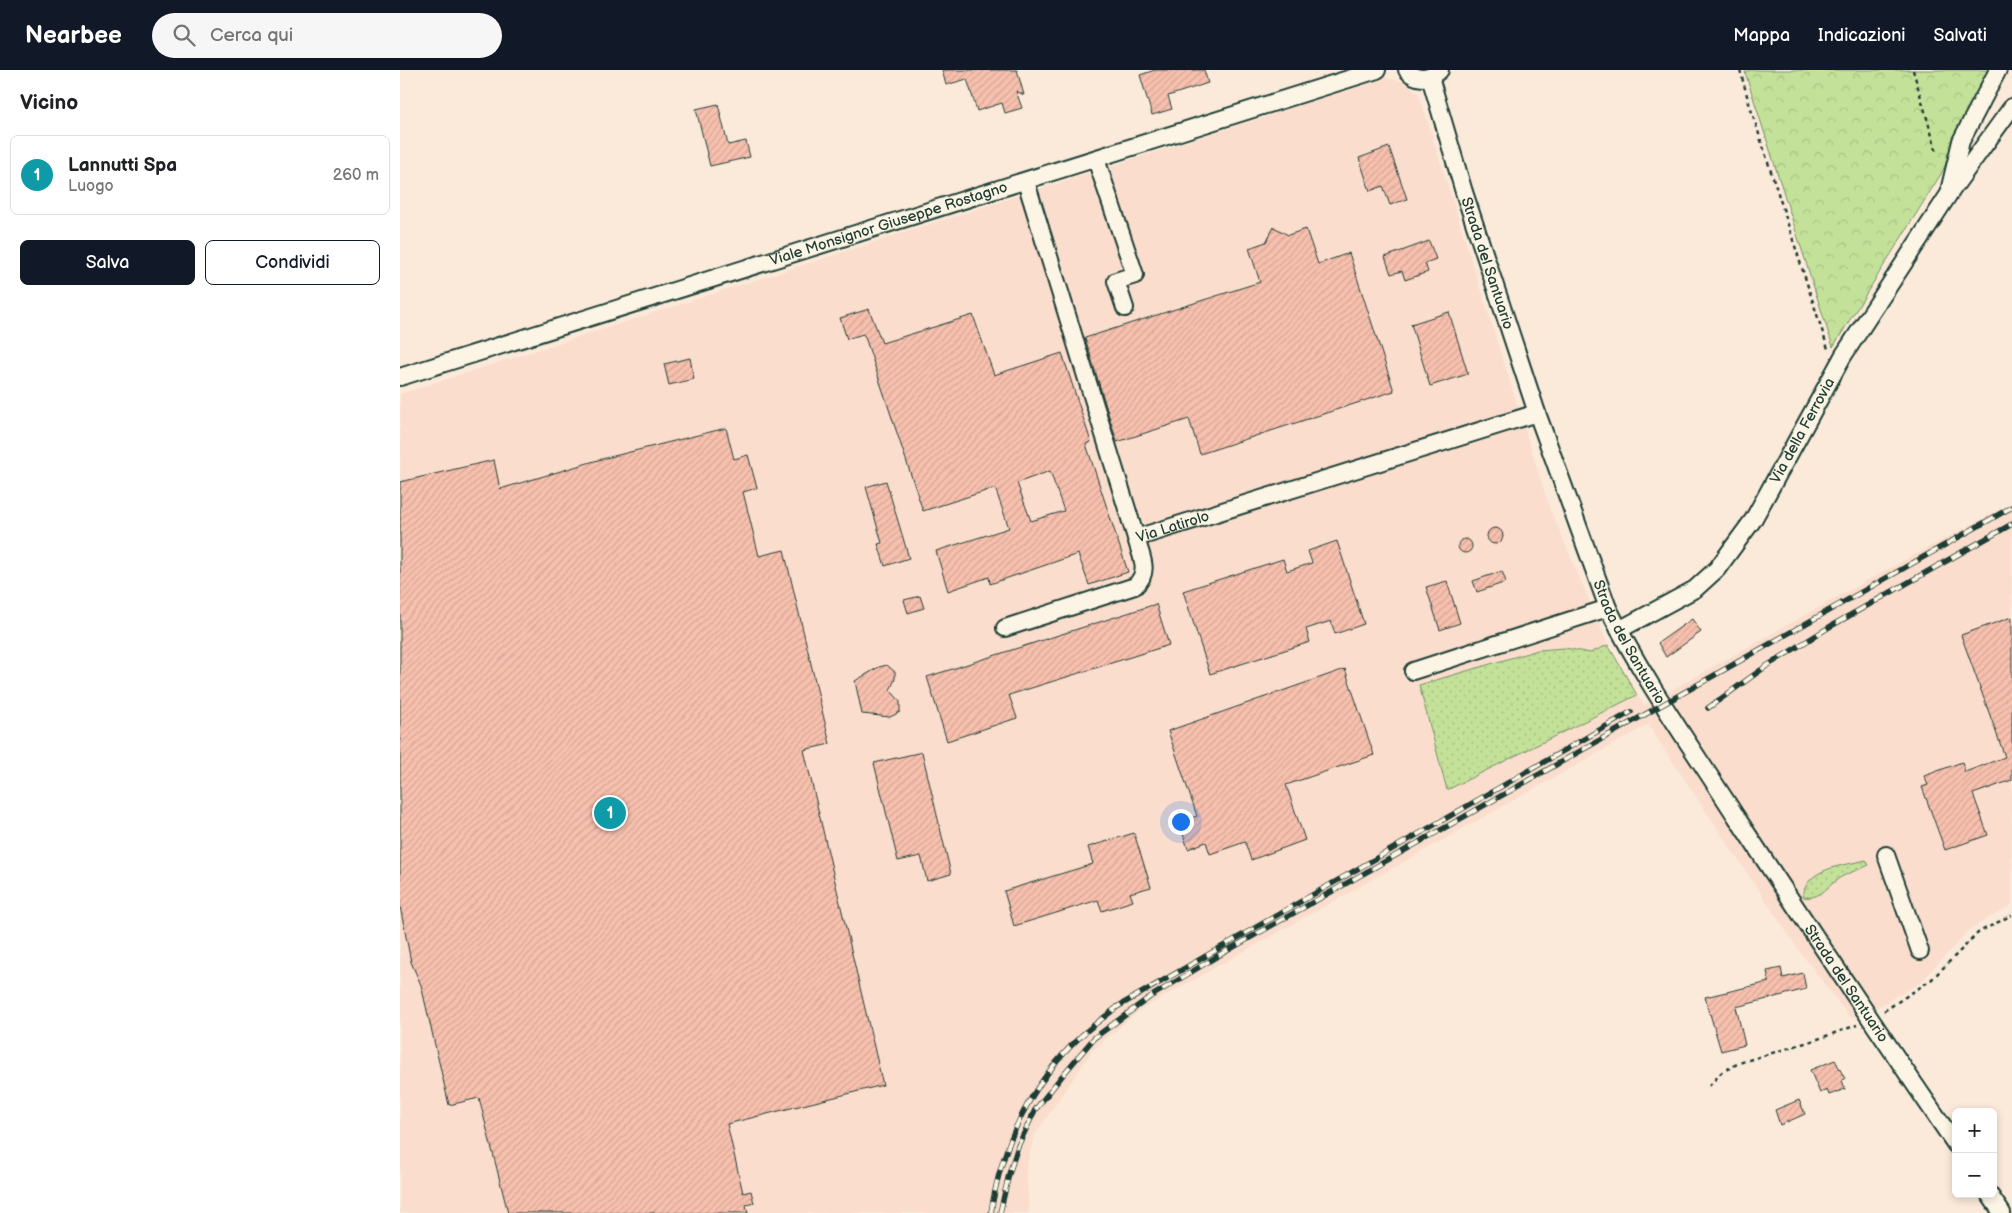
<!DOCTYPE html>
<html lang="it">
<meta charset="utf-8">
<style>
:root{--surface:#fff;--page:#f6f6f6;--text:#202124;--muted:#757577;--line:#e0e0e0;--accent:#111827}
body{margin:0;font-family:"Balsamiq Sans",sans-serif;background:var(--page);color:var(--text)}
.controls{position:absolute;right:15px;bottom:15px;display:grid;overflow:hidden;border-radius:8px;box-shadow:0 2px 8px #0003}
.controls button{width:45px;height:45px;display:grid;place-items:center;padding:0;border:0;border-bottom:1px solid var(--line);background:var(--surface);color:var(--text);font:25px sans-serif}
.you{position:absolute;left:780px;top:751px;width:18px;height:18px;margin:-12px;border:4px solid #fff;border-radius:50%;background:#1a73e8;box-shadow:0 0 0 8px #1a73e833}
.badge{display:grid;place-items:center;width:32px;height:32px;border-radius:50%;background:var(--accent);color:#fff;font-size:16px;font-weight:700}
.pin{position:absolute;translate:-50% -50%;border:2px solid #fff;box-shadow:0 1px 5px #0006}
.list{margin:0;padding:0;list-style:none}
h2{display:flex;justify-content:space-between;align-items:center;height:65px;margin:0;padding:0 20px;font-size:21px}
h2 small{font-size:16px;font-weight:400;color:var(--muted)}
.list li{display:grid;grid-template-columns:32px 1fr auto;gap:15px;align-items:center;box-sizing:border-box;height:80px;margin:0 10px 10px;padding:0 10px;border:1px solid var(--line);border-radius:8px}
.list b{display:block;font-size:19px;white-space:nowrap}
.list p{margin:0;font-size:16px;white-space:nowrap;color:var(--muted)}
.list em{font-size:16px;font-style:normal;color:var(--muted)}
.actions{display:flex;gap:10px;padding:15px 20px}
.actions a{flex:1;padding:11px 0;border:1px solid var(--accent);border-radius:8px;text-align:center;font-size:18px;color:var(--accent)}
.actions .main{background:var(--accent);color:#fff}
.icon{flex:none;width:28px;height:28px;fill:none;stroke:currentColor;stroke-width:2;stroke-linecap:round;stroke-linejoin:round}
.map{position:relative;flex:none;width:1612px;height:1143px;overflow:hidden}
header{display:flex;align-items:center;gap:30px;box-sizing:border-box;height:70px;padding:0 25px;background:var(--accent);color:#fff}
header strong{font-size:24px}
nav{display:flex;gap:28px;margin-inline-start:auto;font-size:18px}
.search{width:350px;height:45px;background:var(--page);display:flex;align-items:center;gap:12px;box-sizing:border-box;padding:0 18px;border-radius:28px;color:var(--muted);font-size:19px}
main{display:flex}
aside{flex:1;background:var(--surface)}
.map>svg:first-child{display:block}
</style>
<header>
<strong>Nearbee</strong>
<div class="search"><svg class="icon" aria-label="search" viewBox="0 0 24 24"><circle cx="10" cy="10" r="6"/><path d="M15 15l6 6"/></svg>Cerca qui</div>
<nav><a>Mappa</a><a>Indicazioni</a><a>Salvati</a></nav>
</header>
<main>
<aside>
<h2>Vicino<small></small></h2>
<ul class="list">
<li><span class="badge" style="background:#0f9aa8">1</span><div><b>Lannutti Spa</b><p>Luogo</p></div><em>260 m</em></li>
</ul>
<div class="actions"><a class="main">Salva</a><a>Condividi</a></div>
</aside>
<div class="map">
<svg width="1612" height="1143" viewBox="0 0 1612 1143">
<defs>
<pattern id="grass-dots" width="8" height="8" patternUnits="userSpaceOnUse" patternTransform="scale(1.25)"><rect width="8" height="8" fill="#c4e199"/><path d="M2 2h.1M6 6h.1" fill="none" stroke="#a8c284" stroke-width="1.8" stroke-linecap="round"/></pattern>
<pattern id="park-crowns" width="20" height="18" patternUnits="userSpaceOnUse" patternTransform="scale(1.25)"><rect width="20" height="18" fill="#c4e199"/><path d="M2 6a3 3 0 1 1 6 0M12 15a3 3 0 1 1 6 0" fill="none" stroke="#a8c284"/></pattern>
<pattern id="building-hatch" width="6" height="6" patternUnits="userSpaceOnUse" patternTransform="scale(1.25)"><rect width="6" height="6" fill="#f8c0ae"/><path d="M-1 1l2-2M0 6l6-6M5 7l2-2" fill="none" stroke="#d4a696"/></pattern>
</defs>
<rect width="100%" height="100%" fill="#fbeada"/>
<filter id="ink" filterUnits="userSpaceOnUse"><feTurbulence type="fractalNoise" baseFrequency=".02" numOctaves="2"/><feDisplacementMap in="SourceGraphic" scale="10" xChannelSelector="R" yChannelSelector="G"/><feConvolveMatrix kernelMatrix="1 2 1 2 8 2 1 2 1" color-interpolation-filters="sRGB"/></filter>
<g filter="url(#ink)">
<path fill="#faddcd" d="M986,8L1006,12L1019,24L1149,436L1208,575L1190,584L1165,578L1047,719L1237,625L1244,635L1473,507L1612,433V835L1570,859L1520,913L1479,936L1450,948L1400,882L1248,655L740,940L692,981L634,1066L626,1100L629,1143H0V324Z"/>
<g fill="url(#grass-dots)" stroke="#728f66">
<path d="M1208,575L1237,625L1047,720L1019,615L1138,580L1165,578L1190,583Z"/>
<path d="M1466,790L1469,795C1460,799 1451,802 1443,806C1428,814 1422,830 1403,827C1405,798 1442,796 1466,790Z"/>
</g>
<path fill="url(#park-crowns)" stroke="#728f66" d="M1350,0H1590L1541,104L1433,277L1345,2Z"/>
<g fill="url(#building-hatch)" stroke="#1f3d34" fill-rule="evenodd">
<path d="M542,0H617L624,25L616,21L622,38L605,43L602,33L577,41L567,9L546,15Z"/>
<path d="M755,0H804L808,13L768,26L772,39L752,45L740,5Z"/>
<path d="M318,34L328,75L346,71L350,87L310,96L296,39Z"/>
<path d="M989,77L1007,129L990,135L983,116L970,121L959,88Z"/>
<path d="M874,157L888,165L906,159L918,194L949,183L994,321L800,384L789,349L717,372L685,268L860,212L849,178L866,172Z"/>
<path d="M1029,171L1036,189L1025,193L1028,202L1005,210L1002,201L991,204L985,187Z"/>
<path d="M469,239L482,273L573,245L594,305L662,283L691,372L686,374L728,502L689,515L678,484L590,514L589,507L548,521L536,481L609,458L595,418L523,441L465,267L463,264L447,269L440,248ZM650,401L664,441L631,451L617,413Z"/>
<path d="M1049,242L1068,304L1030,316L1011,254Z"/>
<path d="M290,288L294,309L269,315L264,294Z"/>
<path d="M326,358L334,389L348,385L357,418L343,422L359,486L384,480L430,674L404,680L483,1015L327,1054L343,1123L351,1121L354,1133L346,1135L348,1143H108L79,1028L49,1035L21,915L11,892L0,836V412L94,390L100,419L198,390Z"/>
<path d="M486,411L509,488L485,496L478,474L482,473L466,417Z"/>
<circle cx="1095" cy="466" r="8"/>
<circle cx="1065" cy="476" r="7"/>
<path d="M937,471L964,554L935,564L931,551L906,559L910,572L810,604L783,521L883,489L887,501L912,493L908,481Z"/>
<path d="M1102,501L1106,512L1077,522L1073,511Z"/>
<path d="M1047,511L1060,553L1040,560L1026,517Z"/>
<path d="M520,526L524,538L508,543L504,530Z"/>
<path d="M756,534L769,575L609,625L617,648L547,671L527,607Z"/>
<path d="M1612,547V710L1573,724L1588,765L1545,780L1522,717L1528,715L1524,706L1562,692L1565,702L1605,687L1561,565Z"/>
<path d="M1292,549L1301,562L1266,587L1258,573Z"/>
<path d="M487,595L495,602V609L490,620L500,631V642L490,647L462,644L455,611L479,597Z"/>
<path d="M945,599L974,685L886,715L905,770L851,790L845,772L810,784L806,772L788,779L779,752L797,746L768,661Z"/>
<path d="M522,682L551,804L527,811L521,786L498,791L474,693Z"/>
<path d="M734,763L751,817L730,823L733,831L702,841L698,830L614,856L604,821L693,794L688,777Z"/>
<path d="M1381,898L1383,908L1403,903L1406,919L1336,937L1345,975L1321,981L1305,927L1369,912L1367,901Z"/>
<path d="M1435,990L1445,1009L1442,1010L1445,1019L1429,1025L1427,1020L1420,1023L1410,1000Z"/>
<path d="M1399,1030L1405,1044L1380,1055L1375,1040Z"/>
</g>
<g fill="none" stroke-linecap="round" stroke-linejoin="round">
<defs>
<g id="minor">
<path d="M1007,0C1016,11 1030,10 1040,0"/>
<path id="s1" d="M1030,7L1064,122L1137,343L1208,538C1244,611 1293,679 1337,748C1409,858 1482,967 1556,1075"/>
<path d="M696,89L735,205L716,211L725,238"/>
<path id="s2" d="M626,112L736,468L1137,343"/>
<path d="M1550,117L1561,71L1598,0"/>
<path id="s3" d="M0,307L977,0"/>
<path d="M605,558L735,516C751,501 741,487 736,468"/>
<path id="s4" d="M1219,560L1295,519L1317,499L1353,450L1443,286L1549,124L1612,37"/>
<path d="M1013,601L1208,538"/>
<path d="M1486,785L1520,881"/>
<path d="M1589,1124L1602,1143"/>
</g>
</defs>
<use href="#minor" stroke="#1f3d34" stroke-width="20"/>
<g stroke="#1f3d34" stroke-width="2.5" stroke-dasharray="4 4" stroke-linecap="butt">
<path d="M1340,0L1349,33L1429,282"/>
<path d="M1513,0L1537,83"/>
<path d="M1484,941L1531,910L1579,862L1612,845"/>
<path d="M1309,1016L1322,1002L1339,993L1415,970L1457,955"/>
</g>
<use href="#minor" stroke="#fcf5e5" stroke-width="16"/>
<defs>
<g id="rail">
<path d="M1308,638L1365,597L1431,556L1612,454"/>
<path d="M591,1143C601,1075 631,1013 681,966C692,956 705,947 717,937L1231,642"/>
<path d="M600,1143L609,1104L618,1076L635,1040L662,1006L694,968L750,927L816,887L1612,437"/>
</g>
</defs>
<use href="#rail" stroke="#1f3d34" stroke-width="5.5"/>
<use href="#rail" stroke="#fcf5e5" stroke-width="4" stroke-dasharray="11" stroke-linecap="butt"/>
</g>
</g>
<g text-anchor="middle" stroke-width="4" stroke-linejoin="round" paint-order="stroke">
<g font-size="15" fill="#1f3d34" stroke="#fcf5e5">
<text dy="5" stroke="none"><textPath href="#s3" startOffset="512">Viale Monsignor Giuseppe Rostagno</textPath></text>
<text dy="5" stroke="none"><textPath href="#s1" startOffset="195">Strada del Santuario</textPath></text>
<text dy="5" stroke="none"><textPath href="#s4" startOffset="279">Via della Ferrovia</textPath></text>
<text dy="5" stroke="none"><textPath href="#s2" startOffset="411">Via Latirolo</textPath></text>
<text dy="5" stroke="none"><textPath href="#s1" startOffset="600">Strada del Santuario</textPath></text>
<text dy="5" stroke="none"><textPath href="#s1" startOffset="1005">Strada del Santuario</textPath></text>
</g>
</g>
</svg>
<div class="controls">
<button>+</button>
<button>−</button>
</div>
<div class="you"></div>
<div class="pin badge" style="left:210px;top:743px;background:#0f9aa8">1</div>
</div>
</main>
